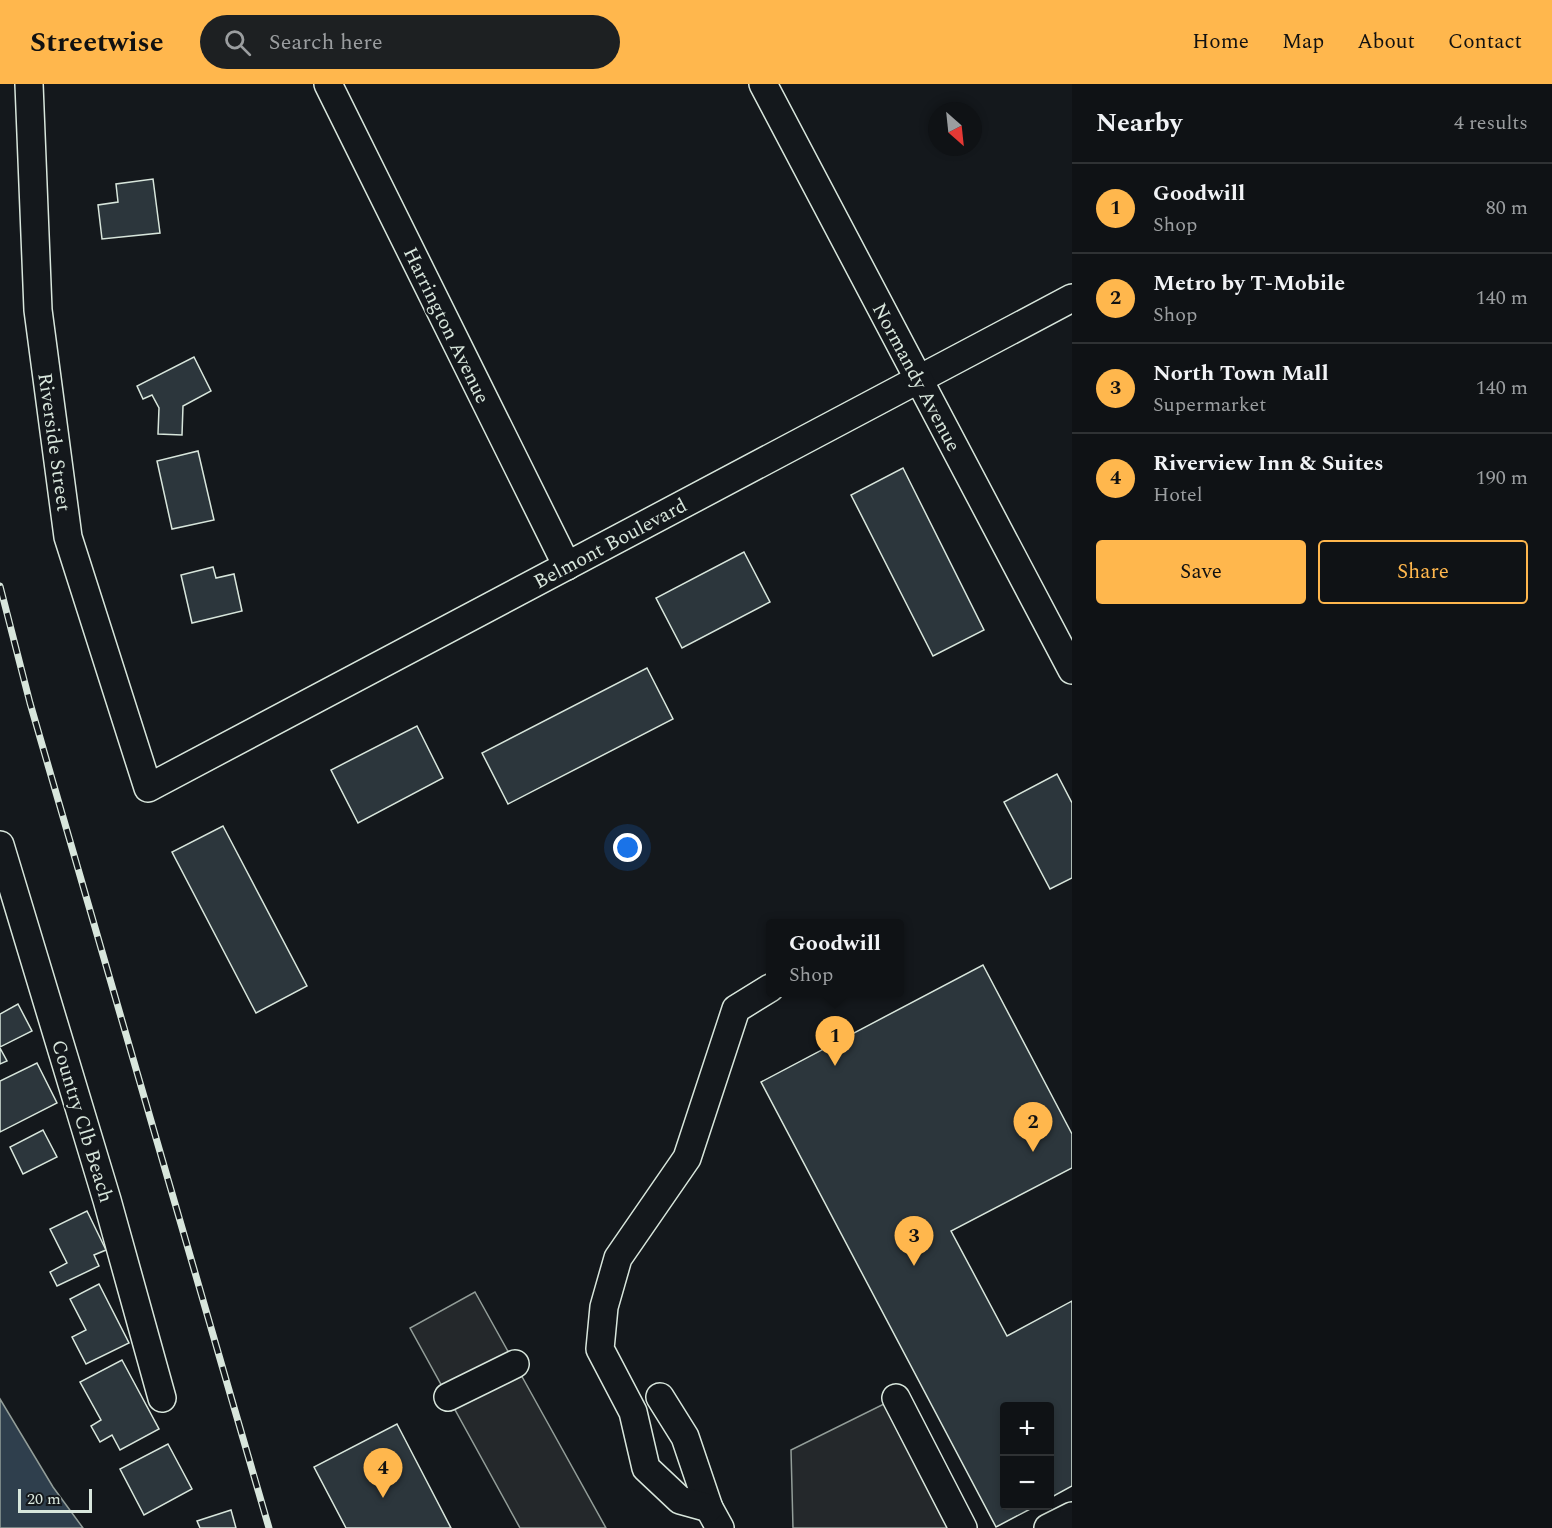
<!DOCTYPE html>
<meta charset="utf-8">
<style>
:root{--surface:#0f1215;--page:#1d2022;--text:#f1f3f6;--muted:#9b9ea0;--line:#2f3234;--accent:#ffb74d}
body{margin:0;font-family:Spectral,serif;background:var(--page);color:var(--text)}
.controls{position:absolute;right:18px;bottom:18px;display:grid;overflow:hidden;border-radius:6px;box-shadow:0 3px 9px #0003}
.controls button{width:54px;height:54px;display:grid;place-items:center;padding:0;border:0;border-bottom:2px solid var(--line);background:var(--surface);color:var(--text);font:30px sans-serif}
.compass{position:absolute;left:928px;top:18px;width:54px;height:54px;border-radius:50%;background:var(--surface);box-shadow:0 3px 9px #0003;rotate:153deg}
.scale{position:absolute;left:18px;bottom:15px;width:74px;box-sizing:border-box;padding-left:6px;border:3px solid #d8e6dc;border-top:0;font-size:16px;line-height:21px;white-space:nowrap;color:#d8e6dc;-webkit-text-stroke:4px #14181c;paint-order:stroke}
.you{position:absolute;left:628px;top:764px;width:21px;height:21px;margin:-15px;border:4px solid #fff;border-radius:50%;background:#1a73e8;box-shadow:0 0 0 9px #1a73e833}
.badge{display:grid;place-items:center;width:39px;height:39px;border-radius:50%;background:var(--accent);color:#111;font-size:20px;font-weight:700}
.pin{position:absolute;translate:-50% -50px;filter:drop-shadow(0 2px 3px #0008)}
.pin::after{content:'';position:absolute;top:32px;width:21px;height:18px;background:inherit;clip-path:polygon(0 0,100% 0,50% 100%)}
.popup{position:absolute;left:766px;top:835px;width:138px;height:78px;box-sizing:border-box;display:grid;place-content:center;border-radius:6px;background:var(--surface);filter:drop-shadow(0 2px 4px #0005);font-size:20px;white-space:nowrap;color:var(--muted)}
.popup b{font-size:22px;color:var(--text)}
.popup::after{content:'';position:absolute;left:50%;top:100%;margin-left:-12px;border:12px solid transparent;border-top-color:var(--surface)}
.list{margin:0;padding:0;list-style:none}
h2{display:flex;justify-content:space-between;align-items:center;height:78px;margin:0;padding:0 24px;font-size:26px}
h2 small{font-size:20px;font-weight:400;color:var(--muted)}
.list li{display:grid;grid-template-columns:39px 1fr auto;gap:18px;align-items:center;box-sizing:border-box;height:90px;padding:0 24px;border-top:2px solid var(--line)}
.list b{display:block;font-size:22px;white-space:nowrap}
.list p{margin:0;font-size:20px;white-space:nowrap;color:var(--muted)}
.list em{font-size:20px;font-style:normal;color:var(--muted)}
.actions{display:flex;gap:12px;padding:18px 24px}
.actions a{flex:1;padding:14px 0;border:2px solid var(--accent);border-radius:6px;text-align:center;font-size:21px;color:var(--accent)}
.actions .main{background:var(--accent);color:#111}
.icon{flex:none;width:33px;height:33px;fill:none;stroke:currentColor;stroke-width:2;stroke-linecap:round;stroke-linejoin:round}
.map{position:relative;flex:none;width:1072px;height:1444px;overflow:hidden}
header{display:flex;align-items:center;gap:36px;box-sizing:border-box;height:84px;padding:0 30px;background:var(--accent);color:#111}
header strong{font-size:28px}
nav{display:flex;gap:33px;margin-inline-start:auto;font-size:21px}
.search{width:420px;height:54px;background:var(--page);display:flex;align-items:center;gap:15px;box-sizing:border-box;padding:0 21px;border-radius:33px;color:var(--muted);font-size:22px}
main{display:flex}
aside{flex:1;background:var(--surface)}
.map>svg:first-child{display:block}
</style>
<header>
<strong>Streetwise</strong>
<div class="search"><svg class="icon" aria-label="search" viewBox="0 0 24 24"><circle cx="10" cy="10" r="6"/><path d="M15 15l6 6"/></svg>Search here</div>
<nav><a>Home</a><a>Map</a><a>About</a><a>Contact</a></nav>
</header>
<main>
<div class="map">
<svg width="1072" height="1444" viewBox="0 0 1072 1444">
<rect width="100%" height="100%" fill="#14181c"/>
<g fill="#24282b" stroke="#939e99" stroke-width="1.5">
<path d="M475,1208L515,1280L606,1444H520L410,1244Z"/>
<path d="M896,1314L963,1444H793L791,1366Z"/>
</g>
<path fill="#2f3f4d" stroke="#939e99" stroke-width="1.5" d="M0,1315L53,1403L83,1444H0Z"/>
<g fill="#2c363c" stroke="#d8e6dc" stroke-width="1.5">
<path d="M153,95L160,149L102,155L98,121L118,118L116,100Z"/>
<path d="M194,273L211,307L183,322L182,351L158,350L159,324L152,311L143,315L137,302Z"/>
<path d="M198,367L214,436L172,445L157,377Z"/>
<path d="M903,384L984,546L933,572L851,411Z"/>
<path d="M744,468L770,518L682,564L656,514Z"/>
<path d="M213,483L216,494L234,490L242,527L192,539L181,491Z"/>
<path d="M647,584L673,635L508,720L482,669Z"/>
<path d="M417,642L443,694L358,739L331,686Z"/>
<path d="M1057,690L1072,719V794L1050,805L1004,718Z"/>
<path d="M223,742L307,902L256,929L172,768Z"/>
<path d="M983,881L1072,1050V1084L951,1147L1007,1252L1072,1217V1402L1050,1414V1322H1005V1422H1036L996,1443L761,998Z"/>
<path d="M18,920L32,947L0,963V930Z"/>
<path d="M0,964L7,977L0,980Z"/>
<path d="M37,979L57,1019L0,1048V997Z"/>
<path d="M43,1046L57,1073L23,1090L10,1063Z"/>
<path d="M87,1127L106,1166L94,1171L99,1182L57,1202L50,1188L67,1179L50,1145Z"/>
<path d="M99,1200L129,1259L86,1280L72,1253L86,1246L70,1215Z"/>
<path d="M122,1276L159,1345L120,1366L112,1351L100,1358L91,1342L101,1336L80,1298Z"/>
<path d="M397,1340L451,1444H346L314,1383Z"/>
<path d="M168,1360L192,1405L144,1431L120,1385Z"/>
<path d="M231,1426L236,1444H200L197,1437Z"/>
</g>
<g fill="none" stroke-linecap="round" stroke-linejoin="round">
<defs>
<g id="minor">
<path d="M29,0L38,226L68,453L148,704L1072,214"/>
<path d="M328,0L567,482"/>
<path d="M763,0L1072,586"/>
<path d="M0,761L107,1116L162,1314"/>
<path d="M448,1313L515,1280"/>
<path d="M660,1313L685,1353L709,1424L720,1444"/>
<path d="M896,1314L963,1444"/>
<path d="M709,1424L680,1416L646,1384L633,1328L600,1265L604,1223L618,1174L687,1074L736,925L770,904"/>
<path d="M1048,1444L1072,1432"/>
</g>
</defs>
<use href="#minor" stroke="#d8e6dc" stroke-width="30"/>
<use href="#minor" stroke="#14181c" stroke-width="27"/>
<defs>
<path id="rail" d="M0,502L30,619L269,1444"/>
</defs>
<use href="#rail" stroke="#d8e6dc" stroke-width="7"/>
<use href="#rail" stroke="#14181c" stroke-width="4.5" stroke-dasharray="14" stroke-linecap="butt"/>
</g>
<g text-anchor="middle" stroke-width="4.5" stroke-linejoin="round" paint-order="stroke">
<g font-size="20" fill="#d8e6dc" stroke="#14181c">
<text transform="translate(447 241) rotate(64)" y="7">Harrington Avenue</text>
<text transform="translate(917 293) rotate(62)" y="7">Normandy Avenue</text>
<text transform="translate(55 358) rotate(82)" y="7">Riverside Street</text>
<text transform="translate(610 459) rotate(-28)" y="7">Belmont Boulevard</text>
<text transform="translate(83 1037) rotate(73)" y="7">Country Clb Beach</text>
</g>
</g>
</svg>
<div class="controls">
<button>+</button>
<button>−</button>
</div>
<svg class="compass" viewBox="-18 -18 36 36"><path d="M0-13l5 13h-10z" fill="#e53935"/><path d="M0 13l5-13h-10z" fill="#9b9ea0"/></svg>
<div class="scale">20 m</div>
<div class="you"></div>
<div class="pin badge" style="left:835px;top:982px">1</div>
<div class="popup"><b>Goodwill</b>Shop</div>
<div class="pin badge" style="left:1033px;top:1068px">2</div>
<div class="pin badge" style="left:914px;top:1182px">3</div>
<div class="pin badge" style="left:383px;top:1414px">4</div>
</div>
<aside>
<h2>Nearby<small>4 results</small></h2>
<ul class="list">
<li><span class="badge">1</span><div><b>Goodwill</b><p>Shop</p></div><em>80 m</em></li>
<li><span class="badge">2</span><div><b>Metro by T-Mobile</b><p>Shop</p></div><em>140 m</em></li>
<li><span class="badge">3</span><div><b>North Town Mall</b><p>Supermarket</p></div><em>140 m</em></li>
<li><span class="badge">4</span><div><b>Riverview Inn &amp; Suites</b><p>Hotel</p></div><em>190 m</em></li>
</ul>
<div class="actions"><a class="main">Save</a><a>Share</a></div>
</aside>
</main>
